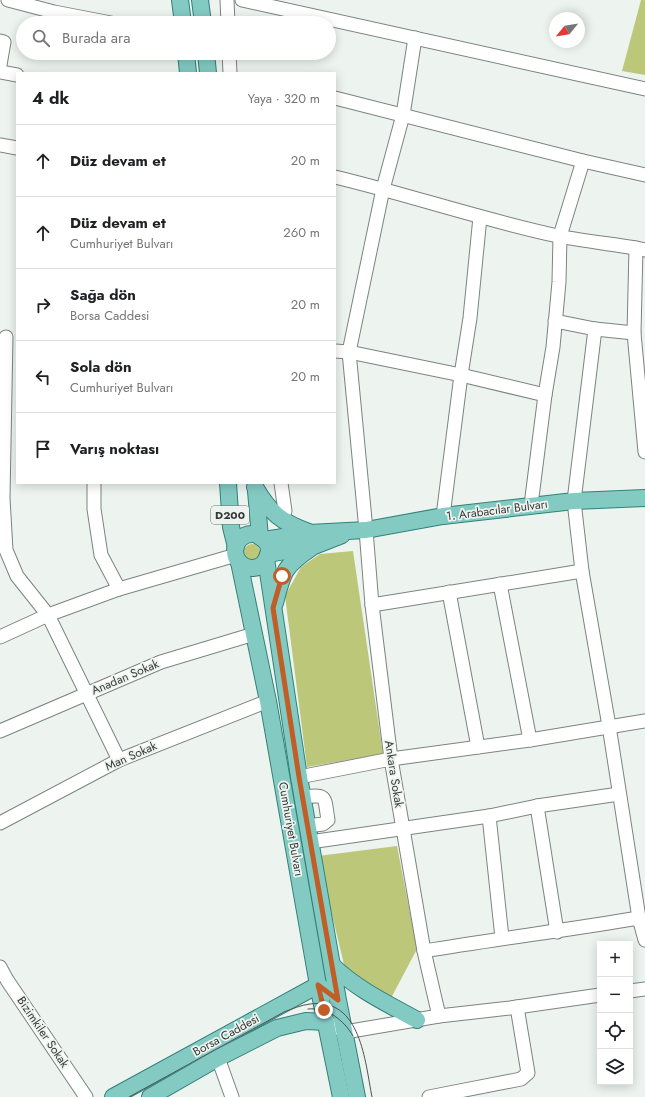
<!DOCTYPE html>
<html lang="tr">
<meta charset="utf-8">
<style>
:root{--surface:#fff;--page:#f6f6f6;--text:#202124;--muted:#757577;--line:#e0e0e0}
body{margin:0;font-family:Jost,sans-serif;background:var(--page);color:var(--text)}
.controls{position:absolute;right:12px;bottom:12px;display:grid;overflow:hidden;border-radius:0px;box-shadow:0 2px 10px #0003}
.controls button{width:36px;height:36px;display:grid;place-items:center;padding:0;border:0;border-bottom:1px solid var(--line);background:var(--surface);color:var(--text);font:20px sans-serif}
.compass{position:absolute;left:549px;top:12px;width:36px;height:36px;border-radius:50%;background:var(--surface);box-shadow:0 2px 10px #0003;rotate:240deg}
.stop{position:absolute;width:12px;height:12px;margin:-9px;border:3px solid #c15d27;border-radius:50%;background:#fff}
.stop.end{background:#c15d27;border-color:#fff;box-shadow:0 1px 4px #0008}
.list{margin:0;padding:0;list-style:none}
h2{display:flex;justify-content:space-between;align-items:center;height:52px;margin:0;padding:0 16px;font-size:17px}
h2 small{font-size:13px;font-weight:400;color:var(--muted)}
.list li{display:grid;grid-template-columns:26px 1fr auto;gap:12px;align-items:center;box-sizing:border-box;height:72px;padding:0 16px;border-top:1px solid var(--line)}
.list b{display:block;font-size:15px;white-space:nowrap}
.list p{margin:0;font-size:13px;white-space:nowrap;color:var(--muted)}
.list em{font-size:13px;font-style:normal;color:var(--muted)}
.icon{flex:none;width:22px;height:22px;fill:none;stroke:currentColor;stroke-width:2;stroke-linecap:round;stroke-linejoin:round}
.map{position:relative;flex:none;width:645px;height:1097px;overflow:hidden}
.search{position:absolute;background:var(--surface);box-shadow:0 2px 10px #0003;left:16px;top:16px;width:320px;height:44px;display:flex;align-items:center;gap:10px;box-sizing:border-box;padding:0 14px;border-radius:22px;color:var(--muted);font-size:15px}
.panel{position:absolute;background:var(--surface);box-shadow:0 2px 10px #0003;left:16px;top:72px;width:320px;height:412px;border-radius:0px}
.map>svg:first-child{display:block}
</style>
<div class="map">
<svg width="645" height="1097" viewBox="0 0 645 1097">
<rect width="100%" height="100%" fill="#edf4f0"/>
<g fill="#bcc77a">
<path d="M641,0H645V75L622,71Z"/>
<circle cx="252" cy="552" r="8"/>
<path d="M353,551L383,754L307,767L285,596L301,567L320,554Z"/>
<path d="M397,846L417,949L390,1000L347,977L318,856Z"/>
</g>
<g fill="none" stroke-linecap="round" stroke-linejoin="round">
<defs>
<g id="minor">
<path d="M8,0L54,12L111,23"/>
<path d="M227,0L228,23"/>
<path d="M242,0L645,89"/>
<path d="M415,38L403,115L383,189L349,352L366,530L372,605L391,759L424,951L439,1016"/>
<path d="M0,41L4,42L0,65"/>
<path d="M229,53L230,73"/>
<path d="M0,72L17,75"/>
<path d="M335,98L583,161L645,175"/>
<path d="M0,145L17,148"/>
<path d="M335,177C410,195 483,220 558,236C584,241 611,244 636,248L645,250"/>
<path d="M636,248L634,333L645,452"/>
<path d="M555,321L595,329L634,333"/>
<path d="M595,329L574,501L582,571L609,726L639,918L645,940"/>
<path d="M6,337L3,498L6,550L17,576L48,615L119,760"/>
<path d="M335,351L349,352L461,375L545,395"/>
<path d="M94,483V509L101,555L119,589"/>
<path d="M281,483L285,511"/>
<path d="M531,505L545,395L553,347L559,282L560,236L583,161"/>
<path d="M443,516L461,375L470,318L480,217"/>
<path d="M500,584L530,740"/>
<path d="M449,592L478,747"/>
<path d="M372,605L582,571"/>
<path d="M0,637L48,615L119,589L236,555"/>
<path d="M0,731L161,662L254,634"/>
<path d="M299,777L391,759L530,740L645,721"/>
<path d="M302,797C328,794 324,796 328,820L323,824L307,826"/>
<path d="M537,806L557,932"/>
<path d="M489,816L502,938"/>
<path d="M0,823L119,760L268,701"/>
<path d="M310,842L489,816L537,806L619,794"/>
<path d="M424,951C496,939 568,930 639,918"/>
<path d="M0,967L7,980L86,1097"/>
<path d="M630,991L645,989"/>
<path d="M326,1022L345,1032L439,1016L510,1008L600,995"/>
<path d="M218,1058L232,1097"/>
<path d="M429,1097L521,1079L528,1073L517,1007"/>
</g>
<g id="major">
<path d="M180,0L183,23"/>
<path d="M200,0L203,23"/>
<path d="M186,53L188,73"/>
<path d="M206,53L208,73"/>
<path d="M228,483L231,527L236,547"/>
<path d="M255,487C269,512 282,523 309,532"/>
<path d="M256,491L260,537"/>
<circle cx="252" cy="551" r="17"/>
<path d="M264,540L309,533L366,530L443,516L574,501L645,498"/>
<path d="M268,554L314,546L342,535"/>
<path d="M266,559L299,777L338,1000L357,1097"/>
<path d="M239,562L268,701L318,985L341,1097"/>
<path d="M275,603C283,572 284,566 311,548"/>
<path d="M332,965C356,989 388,1004 417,1020"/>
<path d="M113,1097L318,985L327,992"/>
<path d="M150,1097L218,1058L277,1028L306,1021L326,1022"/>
</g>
</defs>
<use href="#minor" stroke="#7d8380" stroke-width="15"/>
<use href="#major" stroke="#338078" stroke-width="18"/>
<use href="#minor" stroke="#fff" stroke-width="13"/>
<use href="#major" stroke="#83cac3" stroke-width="16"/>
<g stroke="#4f5351" stroke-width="1">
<path d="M308,1009C327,1007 344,1020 353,1036"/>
<path d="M129,1097L284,1012C292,1009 301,1005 310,1004C361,997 365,1062 372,1097"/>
</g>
</g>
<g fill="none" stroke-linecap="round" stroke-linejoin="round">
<path stroke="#c15d27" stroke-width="5" d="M282,576L273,608L299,777L338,1000L318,985L324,1010"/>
</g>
<g text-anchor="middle" stroke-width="3.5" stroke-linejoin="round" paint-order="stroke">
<rect fill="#edf4f0" stroke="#6d716e" stroke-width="1" x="211" y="506" width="38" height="18" rx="3"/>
<g font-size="11" font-weight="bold" fill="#363937">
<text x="230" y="519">D200</text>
</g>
<g font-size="12" fill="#363937" stroke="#edf4f0">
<text transform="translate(497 510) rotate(-7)" y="4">1. Arabacılar Bulvarı</text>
<text transform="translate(125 677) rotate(-23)" y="4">Anadan Sokak</text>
<text transform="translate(131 756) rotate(-24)" y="4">Man Sokak</text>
<text transform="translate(394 774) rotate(81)" y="4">Ankara Sokak</text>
<text transform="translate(291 829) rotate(80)" y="4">Cumhuriyet Bulvarı</text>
<text transform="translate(43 1032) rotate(56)" y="4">Bizimkiler Sokak</text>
<text transform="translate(226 1035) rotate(-29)" y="4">Borsa Caddesi</text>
</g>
</g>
</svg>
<div class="controls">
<button>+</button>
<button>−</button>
<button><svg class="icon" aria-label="locate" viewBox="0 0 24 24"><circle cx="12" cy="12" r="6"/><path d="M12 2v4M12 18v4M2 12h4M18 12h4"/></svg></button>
<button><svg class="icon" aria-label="layers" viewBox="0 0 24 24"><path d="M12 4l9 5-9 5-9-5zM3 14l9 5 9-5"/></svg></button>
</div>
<svg class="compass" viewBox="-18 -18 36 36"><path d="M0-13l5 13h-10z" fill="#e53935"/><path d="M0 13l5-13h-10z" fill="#757577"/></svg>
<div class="stop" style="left:282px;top:576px"></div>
<div class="stop end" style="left:324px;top:1010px"></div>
<div class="search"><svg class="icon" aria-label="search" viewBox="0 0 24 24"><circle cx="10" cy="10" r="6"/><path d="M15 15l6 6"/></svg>Burada ara</div>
<section class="panel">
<h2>4 dk<small>Yaya · 320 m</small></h2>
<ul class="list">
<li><svg class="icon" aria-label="ahead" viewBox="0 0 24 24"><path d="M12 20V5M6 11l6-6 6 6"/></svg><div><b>Düz devam et</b></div><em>20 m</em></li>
<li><svg class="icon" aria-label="ahead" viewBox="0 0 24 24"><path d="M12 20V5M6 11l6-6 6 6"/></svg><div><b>Düz devam et</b><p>Cumhuriyet Bulvarı</p></div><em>260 m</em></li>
<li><svg class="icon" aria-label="right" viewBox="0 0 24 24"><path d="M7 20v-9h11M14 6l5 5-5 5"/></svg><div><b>Sağa dön</b><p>Borsa Caddesi</p></div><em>20 m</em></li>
<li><svg class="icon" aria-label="left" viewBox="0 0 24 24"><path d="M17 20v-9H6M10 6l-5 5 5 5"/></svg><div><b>Sola dön</b><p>Cumhuriyet Bulvarı</p></div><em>20 m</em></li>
<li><svg class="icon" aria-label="arrive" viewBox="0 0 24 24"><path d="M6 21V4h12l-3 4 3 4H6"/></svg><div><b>Varış noktası</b></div></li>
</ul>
</section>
</div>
